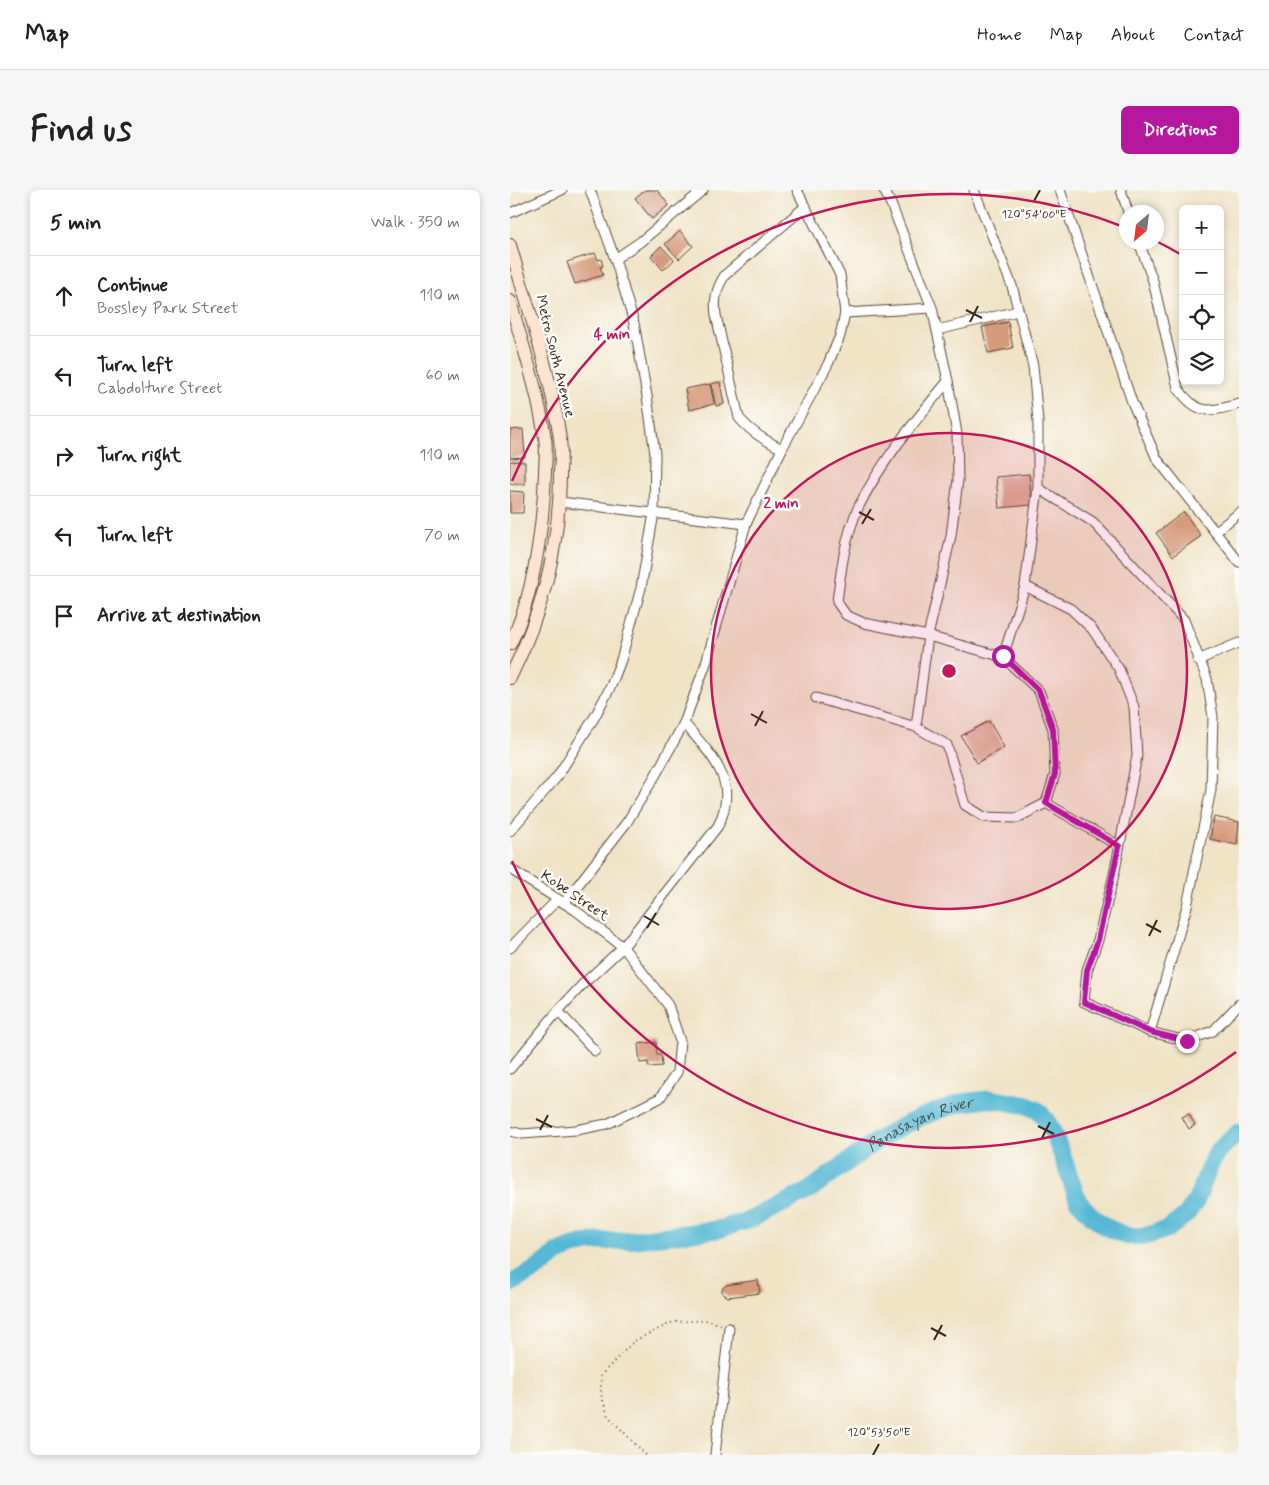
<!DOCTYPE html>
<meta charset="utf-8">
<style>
:root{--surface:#fff;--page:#f6f6f6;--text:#222;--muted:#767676;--line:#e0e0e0;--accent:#b5179e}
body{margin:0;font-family:Mynerve,sans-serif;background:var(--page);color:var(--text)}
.controls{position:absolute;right:15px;top:15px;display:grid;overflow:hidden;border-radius:8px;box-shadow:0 2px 8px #0003}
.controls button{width:45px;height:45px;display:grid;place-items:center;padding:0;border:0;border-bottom:1px solid var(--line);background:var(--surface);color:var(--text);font:25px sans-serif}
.compass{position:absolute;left:609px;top:15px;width:45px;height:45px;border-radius:50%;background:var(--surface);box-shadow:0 2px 8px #0003;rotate:208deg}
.stop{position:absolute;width:15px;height:15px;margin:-11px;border:4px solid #b5179e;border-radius:50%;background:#fff}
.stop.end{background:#b5179e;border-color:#fff;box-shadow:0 1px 5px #0008}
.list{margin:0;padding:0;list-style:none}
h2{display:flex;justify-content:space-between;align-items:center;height:65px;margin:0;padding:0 20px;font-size:21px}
h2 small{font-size:16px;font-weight:400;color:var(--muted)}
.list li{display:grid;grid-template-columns:32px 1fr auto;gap:15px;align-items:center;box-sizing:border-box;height:80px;padding:0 20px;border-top:1px solid var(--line)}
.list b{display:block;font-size:19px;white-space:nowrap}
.list p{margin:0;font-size:16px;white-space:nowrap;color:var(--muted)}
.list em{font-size:16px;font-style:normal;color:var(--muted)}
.icon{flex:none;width:28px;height:28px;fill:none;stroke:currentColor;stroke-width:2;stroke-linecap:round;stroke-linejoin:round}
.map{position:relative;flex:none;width:729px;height:1265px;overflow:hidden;border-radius:8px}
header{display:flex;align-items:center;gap:30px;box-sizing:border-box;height:70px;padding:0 25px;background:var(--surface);border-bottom:1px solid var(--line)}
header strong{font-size:24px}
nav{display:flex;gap:28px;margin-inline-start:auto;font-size:18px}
.intro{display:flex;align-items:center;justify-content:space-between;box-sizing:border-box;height:120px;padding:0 30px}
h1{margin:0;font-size:35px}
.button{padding:12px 22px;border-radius:8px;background:var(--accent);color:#fff;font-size:18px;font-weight:700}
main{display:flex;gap:30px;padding:0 30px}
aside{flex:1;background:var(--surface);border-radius:8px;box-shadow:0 2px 8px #0003}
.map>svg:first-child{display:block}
</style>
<header>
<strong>Map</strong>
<nav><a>Home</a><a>Map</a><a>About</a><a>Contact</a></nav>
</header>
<div class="intro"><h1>Find us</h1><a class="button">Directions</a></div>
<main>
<aside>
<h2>5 min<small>Walk · 350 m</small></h2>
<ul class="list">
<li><svg class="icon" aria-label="ahead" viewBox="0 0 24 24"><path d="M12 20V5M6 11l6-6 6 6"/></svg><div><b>Continue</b><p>Bossley Park Street</p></div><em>110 m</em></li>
<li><svg class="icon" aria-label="left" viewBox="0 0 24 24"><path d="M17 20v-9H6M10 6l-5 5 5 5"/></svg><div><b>Turn left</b><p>Cabdolture Street</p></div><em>60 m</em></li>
<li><svg class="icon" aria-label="right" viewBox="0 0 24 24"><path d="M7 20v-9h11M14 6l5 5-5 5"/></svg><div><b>Turn right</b></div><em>110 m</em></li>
<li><svg class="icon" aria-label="left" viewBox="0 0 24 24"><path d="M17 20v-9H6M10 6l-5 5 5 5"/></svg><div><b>Turn left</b></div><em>70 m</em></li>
<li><svg class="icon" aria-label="arrive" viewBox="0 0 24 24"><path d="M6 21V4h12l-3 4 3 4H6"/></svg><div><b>Arrive at destination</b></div></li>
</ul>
</aside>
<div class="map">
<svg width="729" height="1265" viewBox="0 0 729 1265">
<rect width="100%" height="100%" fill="#fdfcf7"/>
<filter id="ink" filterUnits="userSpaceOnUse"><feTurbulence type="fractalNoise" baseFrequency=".02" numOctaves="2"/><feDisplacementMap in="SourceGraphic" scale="10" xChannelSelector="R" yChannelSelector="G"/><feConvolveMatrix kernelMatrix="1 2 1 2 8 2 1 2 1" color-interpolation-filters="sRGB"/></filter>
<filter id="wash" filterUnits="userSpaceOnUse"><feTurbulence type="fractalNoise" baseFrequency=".0096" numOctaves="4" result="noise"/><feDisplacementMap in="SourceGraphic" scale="20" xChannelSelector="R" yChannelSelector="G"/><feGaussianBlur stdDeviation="1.12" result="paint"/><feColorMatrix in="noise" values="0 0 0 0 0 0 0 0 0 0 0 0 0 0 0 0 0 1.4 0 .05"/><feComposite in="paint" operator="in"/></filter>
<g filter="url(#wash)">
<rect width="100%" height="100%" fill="#f0e3c6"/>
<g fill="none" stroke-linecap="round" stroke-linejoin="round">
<path stroke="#55b8d4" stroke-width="18" id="s1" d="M0,1094L30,1077L47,1063L67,1055L81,1052L122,1050L210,1039L242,1029L298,1001L365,952L389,938L411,927L450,913L480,909L516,915L529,921L540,936L551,962L568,1011L581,1025L596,1037L617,1046H636L658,1039L676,1025L686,1011L701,973L709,960L729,942"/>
</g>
<g id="blocks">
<g fill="#d69a7b">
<path d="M135,0H147L159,15L142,29L125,8Z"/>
<path d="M170,41L183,56L169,69L155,54Z"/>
<path d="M151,56L164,70L153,80L141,66Z"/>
<path d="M85,63L88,70L91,69L93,76L90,77L93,85L65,94L57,72Z"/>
<path d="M498,132L503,158L478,163L472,137Z"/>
<path d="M210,192L214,214L206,216L201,194Z"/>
<path d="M200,194L204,214L179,220L175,199Z"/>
<path d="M13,239L15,267L0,268V240Z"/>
<path d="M0,271L15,272V294H0Z"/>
<path d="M519,284L522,315L489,318L486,287Z"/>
<path d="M0,301L14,302L13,323H0Z"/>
<path d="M674,322L691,346L663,366L646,343Z"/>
<path d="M479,531L494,557L467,573L451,546Z"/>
<path d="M704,627L729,632L727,655L700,649Z"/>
<path d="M146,852L147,865H151L152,876L138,877V872L130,873L128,854Z"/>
<path d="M679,924L685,935L679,939L672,927Z"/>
<path d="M248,1090L250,1103L218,1107L212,1103V1099L216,1095Z"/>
</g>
</g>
</g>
<g filter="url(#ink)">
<use href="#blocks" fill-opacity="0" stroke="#564637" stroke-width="1"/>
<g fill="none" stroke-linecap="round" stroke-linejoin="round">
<defs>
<g id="street">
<path d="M374,0L381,14L422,118L438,191L447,244L448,290L441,346L418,446L406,537"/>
<path d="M464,0L502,96L523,176L528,232V298L515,396L493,467"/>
<path d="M550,0L622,212L647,269L729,372"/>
<path d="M611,0L618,22"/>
<path d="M0,23L52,0"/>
<path d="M629,52L643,91L668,198C687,226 699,222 729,214"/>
<path d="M105,69L130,52L193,0"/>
<path d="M335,123L422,118"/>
<path d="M427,140L508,121"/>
<path d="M438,191C406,230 372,270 349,316C335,346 331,380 327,412L336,425L354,433L418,446L493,467L529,501L543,539L545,584L536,613"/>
<path d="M272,259C255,250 242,243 229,228L206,125C204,109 206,99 215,85L296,16"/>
<path d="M528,298L583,332L674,430L697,489L703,527L701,600L677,716L640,842"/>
<path d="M50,312L236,334"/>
<path d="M705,342L729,323"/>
<path d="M515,396L561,419L582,439L609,479L624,517L627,566L605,680L588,750L577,780L574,812L640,842L677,851L703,841L729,814"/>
<path d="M688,470L729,453"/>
<path d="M306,508L406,537L437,555L455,615L474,627L507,628L536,613"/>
<path d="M536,613L609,656"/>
<path d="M0,641L47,587L84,528L101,496L111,470L131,398L144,323L145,264L137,206L124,133L105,69L80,0"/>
<path d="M0,679L65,720L113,757L158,815L170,851L167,882L150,908L97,934L66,940L12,944L0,941"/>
<path d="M54,713L117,632L145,586L174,533L195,476L236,334L272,259L318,174L330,146L335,123L330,85L287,0"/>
<path d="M0,758L48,709"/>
<path d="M48,821L85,861"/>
<path d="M0,879L48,821L72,795L113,757L208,636C230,591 202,566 174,533"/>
<path d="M205,1265L219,1138"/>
</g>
<g id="secondary">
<path d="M0,55C18,119 41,183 50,249C52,262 50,275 50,287C49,361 32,423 0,488"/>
<path d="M0,111C13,156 28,201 35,248C37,259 35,272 35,283C33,336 24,407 0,454"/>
</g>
</defs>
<use href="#street" stroke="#564637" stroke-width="11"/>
<use href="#secondary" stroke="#564637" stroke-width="14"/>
<path stroke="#564637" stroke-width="2" stroke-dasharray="1 4" stroke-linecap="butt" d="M136,1265L98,1226L91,1204V1185L124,1151L163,1132L198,1130L211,1135"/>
<use href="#street" stroke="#fff" stroke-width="9"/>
<use href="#secondary" stroke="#fde4d1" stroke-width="12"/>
</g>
</g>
<g fill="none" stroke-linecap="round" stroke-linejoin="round" filter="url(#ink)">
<path stroke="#b5179e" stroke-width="6" d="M493,466L529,501L543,539L545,584L536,613L609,656L588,750L577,780L574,812L640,842L677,851"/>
</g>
<path fill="none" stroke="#3b2a1e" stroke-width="2" d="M524,11L530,0M456,120L472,128M460,132L468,116M349,322L364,330M352,334L361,319M241,524L257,533M245,536L253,521M134,726L149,735M636,734L651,742M137,738L146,723M639,746L647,730M26,929L42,937M528,936L544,944M30,940L38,925M532,948L540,932M421,1138L436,1146M424,1150L432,1135M363,1265L369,1254"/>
<circle cx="439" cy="481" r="238" fill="#c2185b" fill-opacity=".12"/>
<g fill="none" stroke="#c2185b" stroke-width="2.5">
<circle cx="439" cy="481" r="238"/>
<path d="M726 862A477 477 0 0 1 2 671M2 291A477 477 0 0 1 614 37M648 52A477 477 0 0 1 670 64"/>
</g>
<g text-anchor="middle" stroke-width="5" stroke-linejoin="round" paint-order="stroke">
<g font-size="15" fill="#3b2a1e" stroke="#fdfcf7">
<text transform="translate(46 166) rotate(76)" y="5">Metro South Avenue</text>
<text transform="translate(65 705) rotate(34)" y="5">Kobe Street</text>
</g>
<g font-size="16" font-style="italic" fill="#445c5e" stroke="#fdfcf7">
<text dy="6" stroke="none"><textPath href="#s1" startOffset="450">Panasayan River</textPath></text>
</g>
</g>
<g font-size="12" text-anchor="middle" fill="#3b2a1e" stroke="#fdfcf7" stroke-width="5" stroke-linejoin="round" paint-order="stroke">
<text x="524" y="28">120°54'00"E</text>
<text x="369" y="1246">120°53'50"E</text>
</g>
<circle cx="439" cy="481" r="8" fill="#c2185b" stroke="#fdfcf7" stroke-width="2.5"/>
<g font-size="15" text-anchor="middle" font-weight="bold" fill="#c2185b" stroke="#fdfcf7" stroke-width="5" stroke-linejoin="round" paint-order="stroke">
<text x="102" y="149">4 min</text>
<text x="271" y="318">2 min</text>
</g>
</svg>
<div class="controls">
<button>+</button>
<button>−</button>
<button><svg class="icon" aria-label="locate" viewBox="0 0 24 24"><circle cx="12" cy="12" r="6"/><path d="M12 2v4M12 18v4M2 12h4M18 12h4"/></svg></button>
<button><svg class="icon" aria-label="layers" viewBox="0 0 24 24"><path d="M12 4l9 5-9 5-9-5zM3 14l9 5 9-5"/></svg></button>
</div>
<svg class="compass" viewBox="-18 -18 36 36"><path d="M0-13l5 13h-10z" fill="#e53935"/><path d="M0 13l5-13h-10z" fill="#767676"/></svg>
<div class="stop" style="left:493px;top:466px"></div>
<div class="stop end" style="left:677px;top:851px"></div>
</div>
</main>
